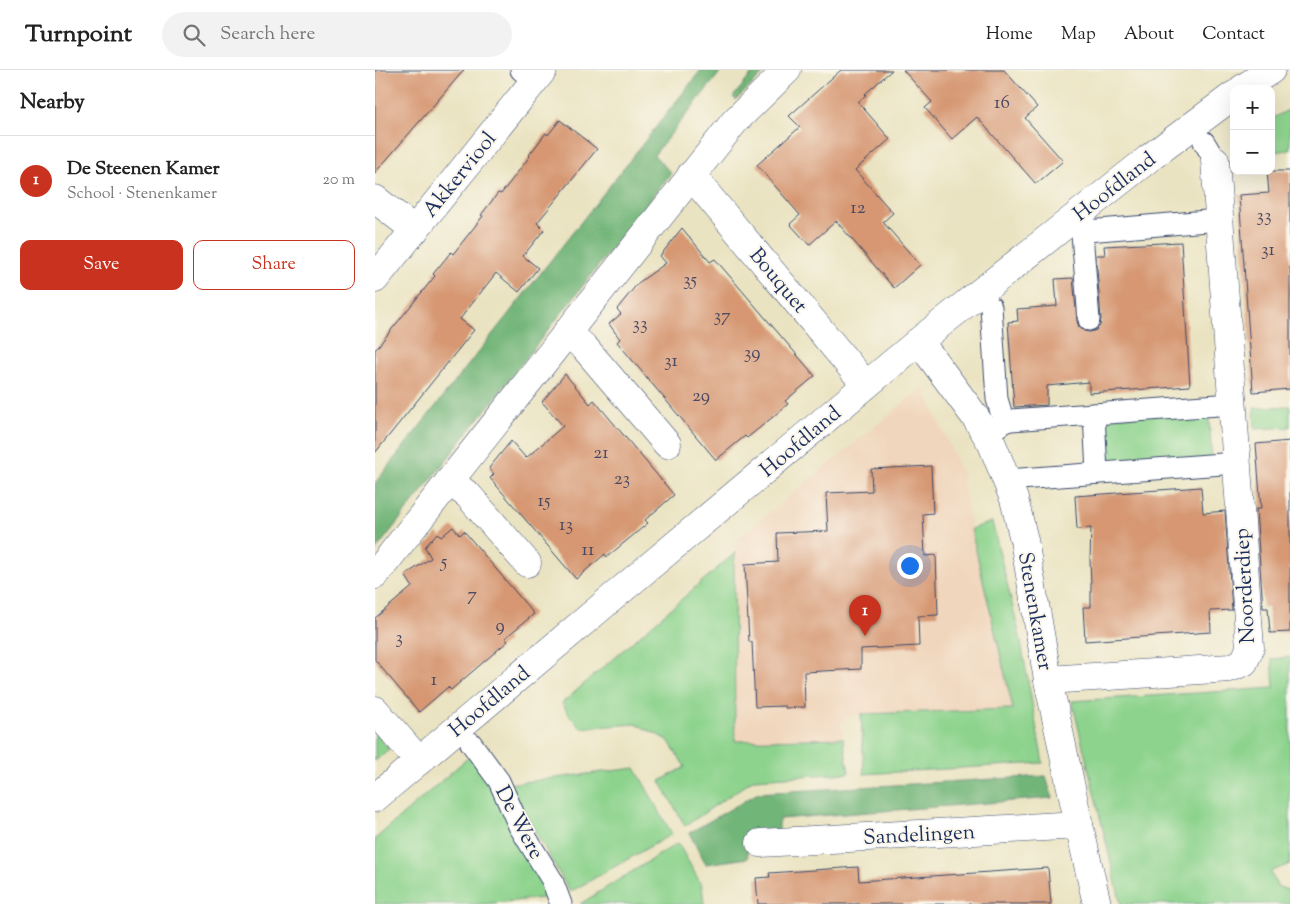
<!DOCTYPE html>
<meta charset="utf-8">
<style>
:root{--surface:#fff;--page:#f2f2f2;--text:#222;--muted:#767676;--line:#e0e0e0;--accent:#c8321e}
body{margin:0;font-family:"Sorts Mill Goudy",serif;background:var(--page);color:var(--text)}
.controls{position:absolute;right:15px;top:15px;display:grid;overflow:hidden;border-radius:10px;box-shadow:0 5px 20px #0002}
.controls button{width:45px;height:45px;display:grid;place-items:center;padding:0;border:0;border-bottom:1px solid var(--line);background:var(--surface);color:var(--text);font:25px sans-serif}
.you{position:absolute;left:534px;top:495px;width:18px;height:18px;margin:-12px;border:4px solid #fff;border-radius:50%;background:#1a73e8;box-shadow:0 0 0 8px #1a73e833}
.badge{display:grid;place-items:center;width:32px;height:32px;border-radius:50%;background:var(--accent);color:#fff;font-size:16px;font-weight:700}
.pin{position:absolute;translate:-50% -41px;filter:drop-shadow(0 1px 2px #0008)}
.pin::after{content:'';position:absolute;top:26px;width:18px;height:15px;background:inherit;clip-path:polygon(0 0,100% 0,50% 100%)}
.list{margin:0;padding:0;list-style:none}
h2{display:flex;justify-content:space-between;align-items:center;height:65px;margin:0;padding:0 20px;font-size:21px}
h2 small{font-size:16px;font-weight:400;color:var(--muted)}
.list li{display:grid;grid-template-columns:32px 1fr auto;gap:15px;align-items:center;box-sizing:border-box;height:90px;padding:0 20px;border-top:1px solid var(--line)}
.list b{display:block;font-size:19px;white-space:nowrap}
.list p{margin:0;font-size:16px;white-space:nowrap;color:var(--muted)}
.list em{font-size:16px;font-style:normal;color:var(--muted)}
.actions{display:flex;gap:10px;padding:15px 20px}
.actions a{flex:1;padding:11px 0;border:1px solid var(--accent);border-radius:10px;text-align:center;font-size:18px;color:var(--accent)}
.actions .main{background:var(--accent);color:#fff}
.icon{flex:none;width:28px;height:28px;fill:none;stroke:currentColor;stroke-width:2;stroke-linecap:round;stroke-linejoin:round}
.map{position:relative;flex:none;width:915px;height:834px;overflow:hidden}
header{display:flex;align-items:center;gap:30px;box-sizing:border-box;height:70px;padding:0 25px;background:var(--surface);border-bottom:1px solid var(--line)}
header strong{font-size:24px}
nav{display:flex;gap:28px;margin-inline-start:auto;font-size:18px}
.search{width:350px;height:45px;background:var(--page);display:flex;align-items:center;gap:12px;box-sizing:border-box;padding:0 18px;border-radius:28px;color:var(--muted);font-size:19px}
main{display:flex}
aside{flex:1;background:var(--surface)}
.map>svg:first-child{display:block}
</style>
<header>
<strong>Turnpoint</strong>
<div class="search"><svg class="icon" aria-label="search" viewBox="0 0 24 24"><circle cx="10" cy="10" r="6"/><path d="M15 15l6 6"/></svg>Search here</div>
<nav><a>Home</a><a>Map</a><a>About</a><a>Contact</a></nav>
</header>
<main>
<aside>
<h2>Nearby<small></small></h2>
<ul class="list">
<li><span class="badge">1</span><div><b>De Steenen Kamer</b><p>School · Stenenkamer</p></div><em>20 m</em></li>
</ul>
<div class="actions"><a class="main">Save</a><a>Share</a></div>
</aside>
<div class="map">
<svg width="915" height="834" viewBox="0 0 915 834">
<rect width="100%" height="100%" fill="#fbf7ec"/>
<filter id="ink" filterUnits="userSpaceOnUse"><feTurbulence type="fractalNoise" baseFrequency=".02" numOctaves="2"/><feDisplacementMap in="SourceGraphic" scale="10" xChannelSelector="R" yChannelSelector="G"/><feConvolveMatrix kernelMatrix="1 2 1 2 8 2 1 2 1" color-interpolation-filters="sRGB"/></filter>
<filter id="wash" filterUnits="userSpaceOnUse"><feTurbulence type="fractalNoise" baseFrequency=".0096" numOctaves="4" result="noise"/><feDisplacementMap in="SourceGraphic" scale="20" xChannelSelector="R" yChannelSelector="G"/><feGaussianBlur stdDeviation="1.12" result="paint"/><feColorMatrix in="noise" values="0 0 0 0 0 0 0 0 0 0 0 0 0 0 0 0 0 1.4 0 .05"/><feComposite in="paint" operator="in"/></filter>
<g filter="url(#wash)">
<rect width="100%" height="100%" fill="#eae3c1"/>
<path fill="#f0d6bc" d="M548,317L587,404L596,459L638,639L486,644L473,647L466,654L468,668L360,671L359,493L361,482L356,474Z"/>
<g fill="#8dd38d" stroke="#548176">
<path d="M915,39V80L896,82V49Z"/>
<path d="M915,336V357L880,359L879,338Z"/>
<path d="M833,341L837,388L732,393L729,348Z"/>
<path d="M617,452L645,567L668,693L489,704L486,644L638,639L596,459Z"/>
<path d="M361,482L359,493L360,671L468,668L474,703L379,709L310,756L285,711L310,697L293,670L261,654L206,658L197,649L187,633Z"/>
<path d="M915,587V794L897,801L896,803L902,816L915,821V834H746L697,631L899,618L897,589Z"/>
<path d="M0,662L14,679L0,691Z"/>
<path d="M96,685L123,719L178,827L109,834H0V769Z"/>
<path d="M260,698L297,764L195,822L133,714Z"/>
<path d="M303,773L327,816L329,834H205Z"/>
</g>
<g fill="#72b578" stroke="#46726b">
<path d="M326,0H347L279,85L296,103L0,481V413Z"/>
<path d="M380,0H392L361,30L358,27Z"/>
<path d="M671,706L677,728L404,749V762L371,765L373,788L331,794L314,763L383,723Z"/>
</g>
<g id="blocks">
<g fill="#d69772">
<path d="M0,0H89L0,103Z"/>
<path d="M466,0H517L490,24L491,25L483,32L515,69L480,100L518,143L508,152L545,195L519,218L461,151L434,175L415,154L425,145L382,95L425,57L414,46Z"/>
<path d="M528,0H629L662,37L650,48L688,91L661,114L602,47L577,69L550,38L557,32Z"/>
<path d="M185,50L222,79L162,153L169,160L148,186L163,198L144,222L121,203L85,249L99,260L0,383V280L60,206L58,204L76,182L78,184L108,146L106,145L123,123L126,124L155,86L154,85L171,63L173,65Z"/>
<path d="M892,101H915V319L878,322L864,125L894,123Z"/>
<path d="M307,158L335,192L340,189L440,306L410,331L413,334L393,351L372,368L370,366L341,390L242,272L245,269L234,254L246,244L242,239L263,213L291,193L285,186Z"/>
<path d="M806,172L815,316L714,323V312L672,316V335L639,337L633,252L643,251L642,239L682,236L680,209L698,208L702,251L704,257L709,261L715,262L721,260L725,256L726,249L721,185H730L729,176Z"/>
<path d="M190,304L215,334L219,330L299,425L270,450L273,453L232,487L230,484L201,509L115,408L119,404L114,398L136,371L151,388L188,356L167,332Z"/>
<path d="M915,371V562L895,563L893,538H888L881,439H886L881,374Z"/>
<path d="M556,396L558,443L548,444L550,486L561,485L563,545L543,546L544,576L486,579V599L429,602L430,637L410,638V636L380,637L377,572H374L370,494L403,492L402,463L453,461L451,423L497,421L496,399Z"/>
<path d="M826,417L828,443L850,441L857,540L835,541L836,562L710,571L708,537H716V513L715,490L716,458L702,459L700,426Z"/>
<path d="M78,457L85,465L89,461L159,544L130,568L133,571L76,620L73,617L44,642L0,590V548L37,517V516L30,505L56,488L50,477L62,463L66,467Z"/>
<path d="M483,797L484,811L673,798L676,834H383L381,808L395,807L394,803Z"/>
</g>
</g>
</g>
<g filter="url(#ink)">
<use href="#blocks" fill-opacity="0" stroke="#3a4a6d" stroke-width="1"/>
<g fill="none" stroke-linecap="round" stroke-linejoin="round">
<defs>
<g id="pedestrian">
<path d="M146,0L160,11"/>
<path d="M829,72L840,90"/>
<path d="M712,161L844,150"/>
<path d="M707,164L714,250"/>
<path d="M616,237L622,329L629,352"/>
<path d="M719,344L722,403"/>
<path d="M611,365L629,352L636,350L857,334"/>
<path d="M631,410L861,393"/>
<path d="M96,673L124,711L144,756L177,810L186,834"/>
</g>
<g id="minor">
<path d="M316,105L491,315"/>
<path d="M0,129L40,160"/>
<path d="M0,209L168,0"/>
<path d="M192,262L210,278L292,374"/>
<path d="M544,271L601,348L617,374L639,429L649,470L673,610L704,755L722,834"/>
<path d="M74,411L93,425L152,493"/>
<path d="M0,505L360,51L412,0"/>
<path d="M673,610L855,598L869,592L875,578L840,90"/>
<path d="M0,640L44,691"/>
<path d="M385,773L704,755"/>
</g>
<g id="tertiary">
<path d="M867,19L896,0"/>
<path d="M0,728L238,527L544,271L773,89L859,25"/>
</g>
</defs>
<use href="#pedestrian" stroke="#3a4a6d" stroke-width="23"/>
<use href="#minor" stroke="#3a4a6d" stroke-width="29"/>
<use href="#tertiary" stroke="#3a4a6d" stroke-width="29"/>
<use href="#pedestrian" stroke="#fff" stroke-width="21"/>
<use href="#minor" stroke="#fff" stroke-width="28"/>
<use href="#tertiary" stroke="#fff" stroke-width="28"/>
</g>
</g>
<g text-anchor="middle" stroke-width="4" stroke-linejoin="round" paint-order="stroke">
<g font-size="19" fill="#4a4963">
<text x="627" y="38">16</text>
<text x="483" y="143">12</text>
<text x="889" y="151">33</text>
<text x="893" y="185">31</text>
<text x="315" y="215">35</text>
<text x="347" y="251">37</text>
<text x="265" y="259">33</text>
<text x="377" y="288">39</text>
<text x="296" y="296">31</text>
<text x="326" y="331">29</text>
<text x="226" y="388">21</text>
<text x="247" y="414">23</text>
<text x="169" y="436">15</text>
<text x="191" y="460">13</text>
<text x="213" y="485">11</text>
<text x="69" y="497">5</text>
<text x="97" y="530">7</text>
<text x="125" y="561">9</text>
<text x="24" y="573">3</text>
<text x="59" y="615">1</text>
</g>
<g font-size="21" fill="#1b2f5e" stroke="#fbf7ec">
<text transform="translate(84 104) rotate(-51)" y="7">Akkerviool</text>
<text transform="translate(739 116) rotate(-38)" y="7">Hoofdland</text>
<text transform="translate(404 210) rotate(50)" y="7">Bouquet</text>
<text transform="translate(425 371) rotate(-40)" y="7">Hoofdland</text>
<text transform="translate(869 516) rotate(-93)" y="7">Noorderdiep</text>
<text transform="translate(661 541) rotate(80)" y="7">Stenenkamer</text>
<text transform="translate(114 631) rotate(-40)" y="7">Hoofdland</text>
<text transform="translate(145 752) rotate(62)" y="7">De Were</text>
<text transform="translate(544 764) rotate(-3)" y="7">Sandelingen</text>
</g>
</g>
</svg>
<div class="controls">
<button>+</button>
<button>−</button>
</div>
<div class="you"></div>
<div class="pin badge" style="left:490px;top:566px">1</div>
</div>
</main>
